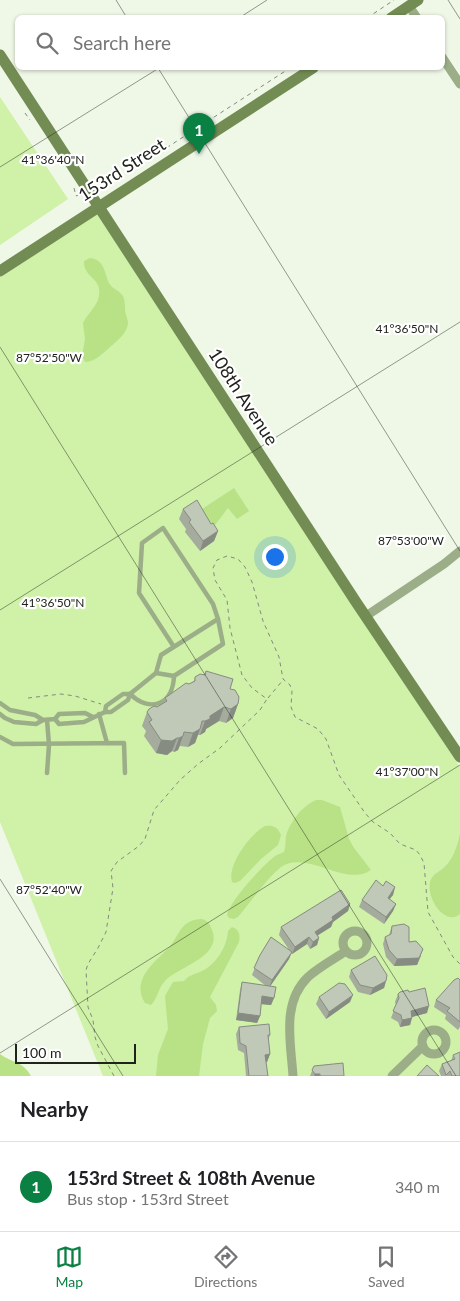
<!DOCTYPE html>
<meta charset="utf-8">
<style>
:root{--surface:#fff;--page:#f2f2f2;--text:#202124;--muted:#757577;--line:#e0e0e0;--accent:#0b8043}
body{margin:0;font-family:Lato,sans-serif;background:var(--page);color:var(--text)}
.scale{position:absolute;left:15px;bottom:12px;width:121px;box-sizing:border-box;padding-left:5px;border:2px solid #20231d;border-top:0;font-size:14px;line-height:18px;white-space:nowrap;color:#20231d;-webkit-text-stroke:4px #fff;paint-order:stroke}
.you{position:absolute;left:274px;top:556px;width:18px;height:18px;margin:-12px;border:4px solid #fff;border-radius:50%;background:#1a73e8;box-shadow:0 0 0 8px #1a73e833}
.badge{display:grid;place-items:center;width:32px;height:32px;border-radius:50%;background:var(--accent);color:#fff;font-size:16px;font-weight:700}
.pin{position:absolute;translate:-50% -41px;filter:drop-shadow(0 1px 2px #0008)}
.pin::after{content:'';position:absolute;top:26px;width:18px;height:15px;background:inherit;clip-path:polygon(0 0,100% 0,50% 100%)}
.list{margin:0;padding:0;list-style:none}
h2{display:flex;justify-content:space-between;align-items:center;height:65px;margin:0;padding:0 20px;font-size:21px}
h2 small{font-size:16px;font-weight:400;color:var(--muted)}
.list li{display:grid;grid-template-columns:32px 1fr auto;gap:15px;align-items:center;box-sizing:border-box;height:90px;padding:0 20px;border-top:1px solid var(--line)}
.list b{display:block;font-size:19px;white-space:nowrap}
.list p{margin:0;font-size:16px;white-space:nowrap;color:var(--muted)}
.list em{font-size:16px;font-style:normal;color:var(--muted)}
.icon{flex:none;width:28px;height:28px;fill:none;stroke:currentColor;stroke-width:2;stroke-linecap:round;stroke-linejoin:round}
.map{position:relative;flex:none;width:460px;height:1076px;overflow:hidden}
.search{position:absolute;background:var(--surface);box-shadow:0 1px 4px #0004;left:15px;right:15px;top:15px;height:55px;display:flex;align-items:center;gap:12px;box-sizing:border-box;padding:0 18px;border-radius:8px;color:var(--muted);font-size:19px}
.sheet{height:155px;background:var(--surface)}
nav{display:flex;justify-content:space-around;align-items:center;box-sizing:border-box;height:70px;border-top:1px solid var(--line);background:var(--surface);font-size:14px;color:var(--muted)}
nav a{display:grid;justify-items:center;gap:2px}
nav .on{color:var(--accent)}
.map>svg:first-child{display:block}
</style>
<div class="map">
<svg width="460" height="1076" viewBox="0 0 460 1076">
<rect width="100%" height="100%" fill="#eff7e7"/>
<g fill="#cff1a8">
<path d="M0,97L68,199L0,245Z"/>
<path d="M96,212L460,767V1076H103L0,822V276Z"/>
</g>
<g fill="#b9e286">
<path d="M90,258C105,260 104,272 109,283C112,289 119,290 123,296C125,301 125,305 125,311C126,315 127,318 128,322C128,334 115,342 108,349C101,355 94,362 85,362L82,356L85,339L83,323C87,315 94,309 98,300C105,277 83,279 84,261Z"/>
<path d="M234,488L249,511L237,519L228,508L215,525L207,520L199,511Z"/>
<path d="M316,800H322L340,807L349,839L354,848L371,870C346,888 307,849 281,867C266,879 251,902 238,917L234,919L229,918L227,915C229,902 262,866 274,857C277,854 280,854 284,852C286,847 285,842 286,836C290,822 302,806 316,800Z"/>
<path d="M265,826C273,825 278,827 281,835L278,845L261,859L240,881L235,883L232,882C227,865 250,834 265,826Z"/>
<path d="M460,833V914C454,919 448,918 442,913C433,906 424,885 434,875C439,871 445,868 449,862C455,854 458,843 460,833Z"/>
<path d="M202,919C208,921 210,924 212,930C223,957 177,967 165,981C158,988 158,998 151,1005L145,1003C130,978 157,961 171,945C181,931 182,920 202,919Z"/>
<path d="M232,927C240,930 240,935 239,942L210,997L216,1005L217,1011L210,1018L203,1044L199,1076H156L158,1055L168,1029L165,996L173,982L184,981C189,975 193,975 200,972C216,965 227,947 228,931Z"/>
<path d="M0,1054C12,1063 23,1061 31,1076H0Z"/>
</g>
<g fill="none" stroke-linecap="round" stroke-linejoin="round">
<g stroke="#84897f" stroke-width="1" stroke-dasharray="4 4" stroke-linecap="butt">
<path d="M367,18L394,0"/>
<path d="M25,113L30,120"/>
<path d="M96,184L126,174L290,68"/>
<path d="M74,188L76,196L78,195"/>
<path d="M28,698L61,694L75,696L101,704"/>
<path d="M268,698L283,680"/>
<path d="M114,1076L98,1046L95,1037L93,1020L88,1007L86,970L88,964L98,948L106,932L113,888L111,871L117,862L139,846L145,839L154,810L180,780L198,764L220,748L260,710L267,699L252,688L242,675L230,628L227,600L215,580L213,568L217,560L227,556L238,559L245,567L252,582L263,621L279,657L283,679L290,685L292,691L291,707L295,717L318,729L326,739L339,775L365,813L373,822L390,833L400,844L416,850L420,855L424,863L428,912L453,957L460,964"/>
</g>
<g stroke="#9cae88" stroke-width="4.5">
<path d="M156,673L174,676L223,644L218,619"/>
<path d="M130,694C150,713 173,705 174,676"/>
<path d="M0,703L10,710L35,715L43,720"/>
<path d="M105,712L106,706L123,694H130L156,673L161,655L218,619L213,604L163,528L142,543L139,593L174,647"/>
<path d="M0,714L5,718L14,722L36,724L43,720L55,719L59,714L85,713L93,717"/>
<path d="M99,714L107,743"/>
<path d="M55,719L59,724L84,722L105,712H111L128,700L130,694"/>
<path d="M47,720L49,745L47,773"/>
<path d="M0,737L13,744L124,743L125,773"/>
</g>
<g stroke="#9cae88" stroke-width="9">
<path d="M409,6L417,18"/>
<path d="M442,57L460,84"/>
<path d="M366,616L444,564L460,551"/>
<circle cx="355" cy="943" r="12"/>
<circle cx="434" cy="1042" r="12"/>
<path d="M293,1076C291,1043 281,1003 308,977C319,967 334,959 346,951"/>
<path d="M392,1076L423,1046"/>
</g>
<g stroke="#728c53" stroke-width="11">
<path d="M391,18L418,0"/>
<path d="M0,55L356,602L460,757"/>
<path d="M0,271L313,68"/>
</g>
</g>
<g fill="#a5ac9e">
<path d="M183,509L211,524L218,531L214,541L200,551L185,532L186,529L179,519Z"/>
<path d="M206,671L230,689L238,704L233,718L226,723L219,721L206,729L205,732L200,735H198L195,743L188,747L180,746L178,750L174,752L172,751L167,755L156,753L144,736L146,731L142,726L147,712L163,703L165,698L194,681L195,677L204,675Z"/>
<path d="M383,886L395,887L393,895L389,899L396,904L393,911L384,924L359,907L362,900Z"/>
<path d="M350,904L348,911L333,922L331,927L318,935L319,938L317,945L310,949L307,944L292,954L291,953L289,959L270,986L274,998L271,1005L261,1004L260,1016L257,1023L236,1020L240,990L242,982L266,986L252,975L260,955L290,951L279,935L281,927Z"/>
<path d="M392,926L409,942L421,956L417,965L394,966L386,957L383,944L385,937L389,935Z"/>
<path d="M351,970L386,981L384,988L370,995L358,992L349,977Z"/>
<path d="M460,980V1027L458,1030L445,1019L446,1015L434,1007L436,1000Z"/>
<path d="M409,992L427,1013L412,1017L410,1025L400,1027L398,1022L391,1018L396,1005L395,1002L398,994Z"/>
<path d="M319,997L350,1002L326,1019L316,1004Z"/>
<path d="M239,1027L270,1035L268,1041L270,1054L267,1062H266L268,1076H246L244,1053L238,1050L236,1034Z"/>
<path d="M453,1055L460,1076H441L439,1071L442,1064L451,1061Z"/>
<path d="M314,1066L344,1076H310Z"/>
</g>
<g fill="#868c81">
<path d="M218,531L214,541L200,551L203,541Z"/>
<path d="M238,704L233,718L226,723L231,709Z"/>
<path d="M224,707L219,721L206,729L205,732L200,735L205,721L210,716Z"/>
<path d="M200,729L195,743L188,747L193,733Z"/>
<path d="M183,736L178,750L174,752L179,738Z"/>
<path d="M177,738L172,751L167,755L156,753L161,740Z"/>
<path d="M395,887L393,895L385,905L388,898Z"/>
<path d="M350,904L348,911L333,922L331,927L312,939L315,932L332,917Z"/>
<path d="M396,904L393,911L384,924L386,917Z"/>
<path d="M309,937L307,944L292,954L295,947Z"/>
<path d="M319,938L317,945L310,949L313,942Z"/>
<path d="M423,949L417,965L394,966L397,959Z"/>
<path d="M292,952L289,959L269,988L272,980Z"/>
<path d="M386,981L384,988L370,995L373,988Z"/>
<path d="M353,995L350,1002L326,1019L329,1012Z"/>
<path d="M262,996L274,998L271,1005L260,1004Z"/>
<path d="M429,1006L427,1013L408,1018L411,1011Z"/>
<path d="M238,1013L260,1016L257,1023L236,1020Z"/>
<path d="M412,1018L410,1025L400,1027L402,1020Z"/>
<path d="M270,1054L267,1062H262L265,1055Z"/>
<path d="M315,1074H320L319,1076H314Z"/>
</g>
<g fill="#c0c8b8" stroke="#868c81">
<path d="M197,500L211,524L213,523L218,531L203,541L189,522L191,520L183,509Z"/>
<path d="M206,671L233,679L230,689L235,690L239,697L238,704L231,709L224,707L210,716V719L205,721H202L200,729L193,733L184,732L183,736L179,738H177L172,741L161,740L149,722L152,720L147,712L149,709L154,706L157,707L167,701L165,698L186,683L189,684L195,681V677L200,674L205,675Z"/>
<path d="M376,880L383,886L386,881L395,887L388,898L396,904L386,917L362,900Z"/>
<path d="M341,890L350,904L332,917L333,920L315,932L319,938L313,942L309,937L295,947L281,927Z"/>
<path d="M404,924L409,927V942L416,941L423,949L419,958L397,959L389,950L385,937L391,934L392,926Z"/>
<path d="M271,937L292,952L272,980L254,968L260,955Z"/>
<path d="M375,956L387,975L386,981L373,988L360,985L351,970Z"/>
<path d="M458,978L460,980V1022L447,1011L450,1008L436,1000L454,980Z"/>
<path d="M242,982L276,987L274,998L262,996L260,1016L238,1013Z"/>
<path d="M339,983L345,984L353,995L329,1012L319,997Z"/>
<path d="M425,988L429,1006L411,1011L412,1018L402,1020L401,1015L393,1011L399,998L398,994L400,992L408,990L409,992Z"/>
<path d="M269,1024L270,1035H268L270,1054L265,1055L268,1076H249L246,1046L240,1043L239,1027Z"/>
<path d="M460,1052V1076H452L450,1071L446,1075L442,1064L455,1059L453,1055Z"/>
<path d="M343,1063L344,1076H320V1074H315L312,1070L314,1066Z"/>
<path d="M427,1065L439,1076H417Z"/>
</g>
<path fill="none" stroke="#20231d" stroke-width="1" stroke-opacity="0.45" d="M116,0L127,18M448,0L460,19M239,18L267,0M158,68L460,551M0,167L159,68M0,347L456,1076M0,610L460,322M0,879L123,1076M0,1053L460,765"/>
<g text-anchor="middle" stroke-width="4.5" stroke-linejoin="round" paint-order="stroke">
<g font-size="18" fill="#20231d" stroke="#fff">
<text transform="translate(122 170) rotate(-33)" y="6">153rd Street</text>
<text transform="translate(243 397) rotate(57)" y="6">108th Avenue</text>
</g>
</g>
<g font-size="12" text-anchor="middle" fill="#20231d" stroke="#fff" stroke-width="4.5" stroke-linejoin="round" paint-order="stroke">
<text x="53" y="164">41°36'40"N</text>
<text x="407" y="333">41°36'50"N</text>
<text x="49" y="362">87°52'50"W</text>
<text x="411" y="545">87°53'00"W</text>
<text x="53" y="607">41°36'50"N</text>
<text x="407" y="776">41°37'00"N</text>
<text x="49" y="894">87°52'40"W</text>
</g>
</svg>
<div class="scale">100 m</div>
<div class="you"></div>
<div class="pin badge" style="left:199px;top:154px">1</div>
<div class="search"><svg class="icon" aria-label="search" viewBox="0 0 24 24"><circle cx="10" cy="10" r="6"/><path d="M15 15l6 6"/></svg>Search here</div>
</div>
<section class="sheet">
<h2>Nearby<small></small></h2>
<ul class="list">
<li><span class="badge">1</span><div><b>153rd Street &amp; 108th Avenue</b><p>Bus stop · 153rd Street</p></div><em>340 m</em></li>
</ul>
</section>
<nav>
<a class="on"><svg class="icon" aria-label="map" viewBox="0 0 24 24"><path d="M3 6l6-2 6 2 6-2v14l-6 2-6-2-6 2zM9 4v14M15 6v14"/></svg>Map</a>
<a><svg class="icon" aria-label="directions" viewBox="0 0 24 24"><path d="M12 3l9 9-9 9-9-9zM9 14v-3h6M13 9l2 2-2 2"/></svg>Directions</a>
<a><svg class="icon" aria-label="saved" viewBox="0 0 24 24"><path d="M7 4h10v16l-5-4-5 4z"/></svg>Saved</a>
</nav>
